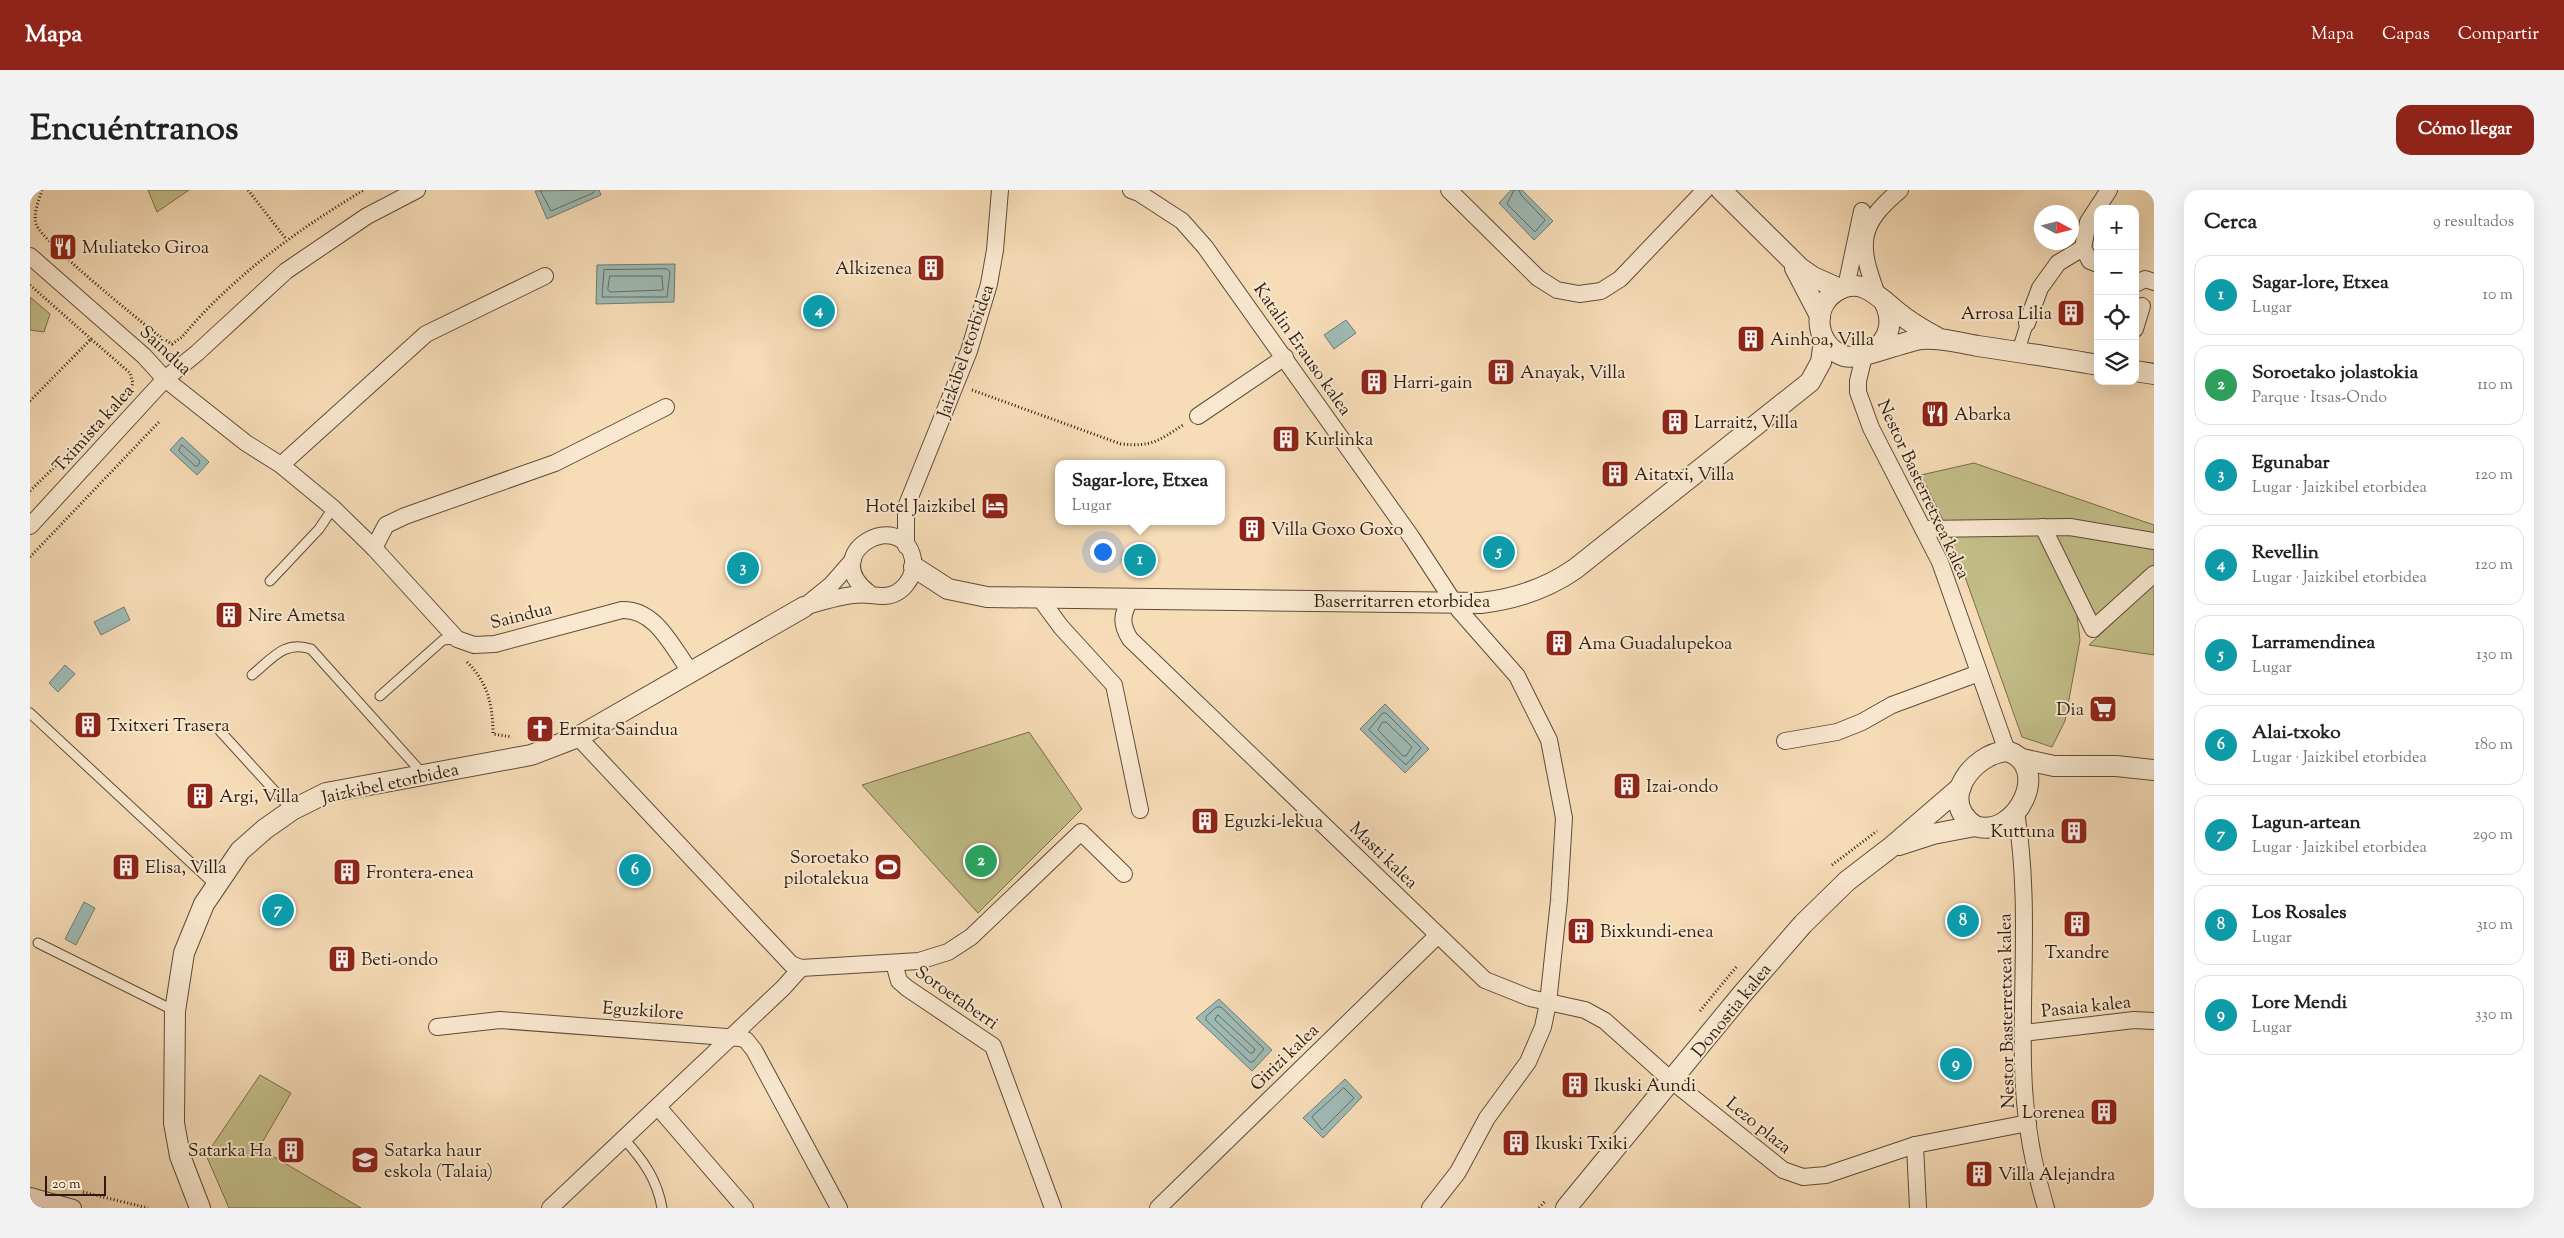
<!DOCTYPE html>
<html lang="es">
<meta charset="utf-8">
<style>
:root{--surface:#fff;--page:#f2f2f2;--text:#222;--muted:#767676;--line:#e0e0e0;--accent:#8f2418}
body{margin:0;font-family:"Sorts Mill Goudy",serif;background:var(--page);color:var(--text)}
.controls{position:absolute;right:15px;top:15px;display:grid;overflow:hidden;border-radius:10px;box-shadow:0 5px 20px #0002}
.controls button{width:45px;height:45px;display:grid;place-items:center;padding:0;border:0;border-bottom:1px solid var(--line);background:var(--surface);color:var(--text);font:25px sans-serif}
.compass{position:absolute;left:2004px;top:15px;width:45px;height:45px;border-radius:50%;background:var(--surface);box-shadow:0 5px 20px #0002;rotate:97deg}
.scale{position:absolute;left:15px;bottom:12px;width:61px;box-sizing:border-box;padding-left:5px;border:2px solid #2d1c0e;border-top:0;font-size:14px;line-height:18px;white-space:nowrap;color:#2d1c0e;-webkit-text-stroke:4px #f9e8d0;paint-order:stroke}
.you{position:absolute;left:1072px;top:361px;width:18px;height:18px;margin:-12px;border:4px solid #fff;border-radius:50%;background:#1a73e8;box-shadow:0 0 0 8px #1a73e833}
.badge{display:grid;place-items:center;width:32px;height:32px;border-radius:50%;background:var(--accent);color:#fff;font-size:16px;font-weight:700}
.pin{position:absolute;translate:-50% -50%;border:2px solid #fff;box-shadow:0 1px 5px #0006}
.popup{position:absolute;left:1025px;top:270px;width:170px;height:65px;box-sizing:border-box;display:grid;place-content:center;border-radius:10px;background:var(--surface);filter:drop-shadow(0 1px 4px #0005);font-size:16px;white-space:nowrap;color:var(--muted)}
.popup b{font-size:19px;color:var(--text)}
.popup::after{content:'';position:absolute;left:50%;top:100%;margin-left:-10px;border:10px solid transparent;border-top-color:var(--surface)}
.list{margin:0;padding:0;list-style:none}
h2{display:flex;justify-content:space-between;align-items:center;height:65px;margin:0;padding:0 20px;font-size:21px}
h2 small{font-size:16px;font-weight:400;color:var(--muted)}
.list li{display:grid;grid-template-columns:32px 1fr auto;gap:15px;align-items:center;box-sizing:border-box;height:80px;margin:0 10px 10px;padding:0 10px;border:1px solid var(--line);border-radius:15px}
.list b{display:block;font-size:19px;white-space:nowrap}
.list p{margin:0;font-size:16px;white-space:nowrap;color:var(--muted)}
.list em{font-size:16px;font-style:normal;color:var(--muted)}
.icon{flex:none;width:28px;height:28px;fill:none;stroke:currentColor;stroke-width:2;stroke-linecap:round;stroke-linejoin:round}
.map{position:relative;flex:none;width:2124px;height:1018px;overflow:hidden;border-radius:15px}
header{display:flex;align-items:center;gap:30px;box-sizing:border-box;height:70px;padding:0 25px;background:var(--accent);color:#fff}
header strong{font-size:24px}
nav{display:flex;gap:28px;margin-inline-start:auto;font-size:18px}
.intro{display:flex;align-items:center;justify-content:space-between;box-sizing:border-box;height:120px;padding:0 30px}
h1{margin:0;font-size:35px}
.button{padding:12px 22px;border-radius:15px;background:var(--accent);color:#fff;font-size:18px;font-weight:700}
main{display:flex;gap:30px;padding:0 30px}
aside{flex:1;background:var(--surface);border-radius:15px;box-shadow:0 5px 20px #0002}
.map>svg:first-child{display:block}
</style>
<header>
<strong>Mapa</strong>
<nav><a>Mapa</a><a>Capas</a><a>Compartir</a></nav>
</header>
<div class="intro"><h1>Encuéntranos</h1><a class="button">Cómo llegar</a></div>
<main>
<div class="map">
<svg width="2124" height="1018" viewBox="0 0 2124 1018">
<rect width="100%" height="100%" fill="#f6dcb7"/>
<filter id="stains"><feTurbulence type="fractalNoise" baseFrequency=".004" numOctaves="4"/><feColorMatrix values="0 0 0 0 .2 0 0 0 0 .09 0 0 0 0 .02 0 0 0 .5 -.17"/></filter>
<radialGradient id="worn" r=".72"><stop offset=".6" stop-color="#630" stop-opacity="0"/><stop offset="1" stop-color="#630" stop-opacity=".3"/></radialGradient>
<g fill="#c3be89" stroke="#786d4c">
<path d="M118,0H159L127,22Z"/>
<path d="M0,107L20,124L14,142L0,140Z"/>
<path d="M1944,273L2124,335V347L1915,334L1891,285Z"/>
<path d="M2013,337L2046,417L2050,450L2035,531L2022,557L1992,547L1918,339Z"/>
<path d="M2024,342L2124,358V384L2067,435Z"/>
<path d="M2124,394V465L2059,455Z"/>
<path d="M999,542L1052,619L948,723L832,595Z"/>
<path d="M230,885L261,903L229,958L331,1018H199L176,965Z"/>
</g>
<g fill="#9ebab5" stroke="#717b72">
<path d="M569,0L571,5L517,29L505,1Z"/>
<path d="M1481,0H1492L1523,31L1504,50L1469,13Z"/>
<path d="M645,74L644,112L566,114L567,75Z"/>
<path d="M1316,130L1326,143L1304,159L1294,145Z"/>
<path d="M152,247L179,272L167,285L140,260Z"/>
<path d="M94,417L100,430L71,445L64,432Z"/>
<path d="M35,475L45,484L28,502L19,493Z"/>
<path d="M1355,514L1399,559L1375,583L1330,539Z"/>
<path d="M54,712L65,718L46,755L35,749Z"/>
<path d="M1189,809L1242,860L1222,881L1166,828Z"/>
<path d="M1315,889L1332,907L1293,948L1273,928Z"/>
</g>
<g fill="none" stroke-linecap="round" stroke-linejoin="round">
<g stroke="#666b62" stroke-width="1">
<path d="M510,0L521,21L563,3L565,0"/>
<path d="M1484,0L1477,14L1505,42L1515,30L1491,5L1489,0"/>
<path d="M637,79L640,82L637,107H572L574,80Z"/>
<path d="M580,86H632L633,100L580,102L578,100Z"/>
<path d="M152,255L170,271L168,276H165L149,261Z"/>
<path d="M1353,523H1356L1391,558L1376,575L1339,540Z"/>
<path d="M1353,532H1356L1382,557L1376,566H1373L1348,540Z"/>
<path d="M1187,817H1191L1234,859L1223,872H1220L1176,830V827Z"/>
<path d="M1188,825L1225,859L1223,863H1220L1185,830Z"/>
<path d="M1314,898L1324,908L1292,940L1282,927Z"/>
</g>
<defs>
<g id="service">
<path d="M240,391L289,339L303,318"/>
<path d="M222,485C242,469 254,450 281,459L393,584"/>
<path d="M350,506L413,450L427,449"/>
<path d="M0,523L186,696"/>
<path d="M190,541L262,620"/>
<path d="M8,753L145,821"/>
<path d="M594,949C613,970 627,989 632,1018"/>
</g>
<path id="pedestrian" d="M1988,162L1997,133"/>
<g id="minor">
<path d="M1101,0L1109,3L1152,31L1175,57L1382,348L1429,420L1487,486L1519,550L1534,628L1529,710L1518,813L1513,837L1498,872L1457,928L1428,982L1400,1018"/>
<path d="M1419,0L1508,88L1527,100L1549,104L1571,101L1590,89L1675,0"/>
<path d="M0,66L114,166L135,189L216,253L251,275L303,318L344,358L427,449L444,455L465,454L592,420C626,419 642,457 660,481"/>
<path d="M2068,74L2060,71L2053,58L2058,32L2079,0"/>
<path d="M2105,94L2115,89L2124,92"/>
<path d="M1816,97L1832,21"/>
<path d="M1847,104C1828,54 1828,35 1870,0"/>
<path d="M1997,133L2010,98L2028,73L2053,58"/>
<path d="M2105,139L2112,116"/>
<path d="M1834,166L1828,191V202L1841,238L1910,372L1977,561"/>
<path d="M1168,226L1255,167"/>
<path d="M251,275L396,144L515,86"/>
<path d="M0,336L135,189L167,163L256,81L337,26L387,0"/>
<path d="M2013,337L2063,439L2124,384"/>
<path d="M1893,339L2040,337L2124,351"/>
<path d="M876,356V317L939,161L959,94L965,60L970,0"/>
<path d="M344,358L356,335L375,326L525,273L636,217"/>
<path d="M1009,407L1031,437L1084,495L1110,620"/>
<path d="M1101,408C1092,424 1090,433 1100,449L1455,790L1500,808L1555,820L1575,831L1642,891L1753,980L1773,987L1796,985L1885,955L1998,933"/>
<path d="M780,412L801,395L823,370"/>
<path d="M774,417C790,412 806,407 823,405C836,403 842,406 853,406C872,406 886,387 883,369C872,316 786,363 839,403"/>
<path d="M548,547L761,774L771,778L889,771L918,762L941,747L1051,642L1094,684"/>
<path d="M1755,551L1807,542L1832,532L1862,515L1949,483"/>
<path d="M1986,622C2000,707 1991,791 1993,876C1994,924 2002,972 2016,1018"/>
<path d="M864,773L869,791L877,798L963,856L1023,1018"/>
<path d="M407,837L470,830L710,848L716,850L724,860L809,1018"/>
<path d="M1993,843L2104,830L2124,831"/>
<path d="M628,917L715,1018"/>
<path d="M1885,955L1888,1018"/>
<path d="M0,1006L43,1018"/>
<path d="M520,1018L753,798L771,778"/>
<path d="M1128,1018L1408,745"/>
</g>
<g id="tertiary">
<path d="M1691,0L1770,78L1783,87L1810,99"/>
<path d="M1765,78L1790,126"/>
<path d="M1908,148C1895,141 1882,134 1870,124C1850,109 1832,84 1805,102C1780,119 1787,157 1814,166C1830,171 1870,152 1891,149C1911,147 1929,153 1948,156C1988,162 2028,168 2068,175"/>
<path d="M1844,161C1860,147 1864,131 1854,111"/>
<path d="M2105,181L2124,184"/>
<path d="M884,377L918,399L957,407L1451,413C1486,409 1516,399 1545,379L1780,192L1791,172L1794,150"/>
<path d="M1977,561C2023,576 1986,650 1945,636C1907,611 1942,564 1977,561Z"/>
<path d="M1992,569L2024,576H2086L2124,580"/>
<path d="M1869,655L1903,644L1945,636"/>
<path d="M170,1018L150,966L144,933L145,821L154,763L174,714L210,661L235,639L262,620L296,603L501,565L548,547L774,417"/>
<path d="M1536,1018L1713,803L1773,734L1817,691L1860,658L1931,597"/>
</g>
</defs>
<use href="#service" stroke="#5f4c38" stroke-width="11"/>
<use href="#pedestrian" stroke="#5f4c38" stroke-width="14"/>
<use href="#minor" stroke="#5f4c38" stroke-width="18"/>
<use href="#tertiary" stroke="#5f4c38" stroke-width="22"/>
<g stroke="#2d1c0e" stroke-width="3" stroke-dasharray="1 2.5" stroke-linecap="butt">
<path d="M12,0C9,10 3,23 6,34C12,52 108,129 129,146L142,154L152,147C202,87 267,40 334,0"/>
<path d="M218,0L256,49"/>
<path d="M0,95L61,149"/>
<path d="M942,200L1091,254C1122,257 1128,251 1153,235"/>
<path d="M0,211L61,149L100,183L103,193L101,198"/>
<path d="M0,301L56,246"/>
<path d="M0,367L129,232"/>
<path d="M437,472C458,492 463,517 463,544L482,547"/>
<path d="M1802,675L1847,641"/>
<path d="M1670,821L1707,776"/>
<path d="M53,1002L118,1018"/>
<path d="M1509,1018L1516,1010"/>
</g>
<use href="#service" stroke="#f9e8d0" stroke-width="9"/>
<use href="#pedestrian" stroke="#f9e8d0" stroke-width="12"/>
<use href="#minor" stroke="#f9e8d0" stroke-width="16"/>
<use href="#tertiary" stroke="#f9e8d0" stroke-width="20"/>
</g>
<defs>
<symbol id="restaurant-square" viewBox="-11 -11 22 22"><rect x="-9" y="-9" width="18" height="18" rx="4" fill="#8f2418" stroke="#f9e8d0"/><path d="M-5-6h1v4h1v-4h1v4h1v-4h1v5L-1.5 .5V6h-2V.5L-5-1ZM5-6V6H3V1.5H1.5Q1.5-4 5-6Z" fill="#fff"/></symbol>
<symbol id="building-square" viewBox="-11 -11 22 22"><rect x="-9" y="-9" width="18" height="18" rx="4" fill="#8f2418" stroke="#f9e8d0"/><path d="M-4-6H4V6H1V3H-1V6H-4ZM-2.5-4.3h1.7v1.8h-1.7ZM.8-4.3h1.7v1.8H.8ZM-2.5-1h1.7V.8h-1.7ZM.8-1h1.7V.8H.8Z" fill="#fff"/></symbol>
<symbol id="hotel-square" viewBox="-11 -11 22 22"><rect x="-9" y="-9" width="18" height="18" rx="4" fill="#8f2418" stroke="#f9e8d0"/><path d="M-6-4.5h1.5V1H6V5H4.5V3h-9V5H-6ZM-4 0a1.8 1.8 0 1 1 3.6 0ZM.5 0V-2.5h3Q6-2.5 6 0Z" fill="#fff"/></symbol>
<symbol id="supermarket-square" viewBox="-11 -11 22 22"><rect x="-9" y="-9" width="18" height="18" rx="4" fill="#8f2418" stroke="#f9e8d0"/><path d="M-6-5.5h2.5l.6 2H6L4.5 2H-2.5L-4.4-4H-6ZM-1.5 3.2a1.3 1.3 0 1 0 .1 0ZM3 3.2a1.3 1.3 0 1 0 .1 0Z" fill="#fff"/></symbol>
<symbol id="church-square" viewBox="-11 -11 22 22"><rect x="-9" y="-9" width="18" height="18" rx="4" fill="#8f2418" stroke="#f9e8d0"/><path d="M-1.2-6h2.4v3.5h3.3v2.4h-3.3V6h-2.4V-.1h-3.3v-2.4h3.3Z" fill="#fff"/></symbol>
<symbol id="stadium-square" viewBox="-11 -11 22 22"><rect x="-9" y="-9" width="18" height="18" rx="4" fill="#8f2418" stroke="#f9e8d0"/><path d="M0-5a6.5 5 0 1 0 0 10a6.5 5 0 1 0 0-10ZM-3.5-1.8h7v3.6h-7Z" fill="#fff"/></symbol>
<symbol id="school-square" viewBox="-11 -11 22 22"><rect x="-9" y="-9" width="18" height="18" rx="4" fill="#8f2418" stroke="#f9e8d0"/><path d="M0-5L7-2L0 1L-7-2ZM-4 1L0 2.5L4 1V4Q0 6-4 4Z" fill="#fff"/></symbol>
</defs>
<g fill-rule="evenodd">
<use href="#restaurant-square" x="17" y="41" width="32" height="32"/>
<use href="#building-square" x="885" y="62" width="32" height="32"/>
<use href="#building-square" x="2025" y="107" width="32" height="32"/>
<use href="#building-square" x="1705" y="133" width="32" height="32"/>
<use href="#building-square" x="1455" y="166" width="32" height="32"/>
<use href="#building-square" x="1328" y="176" width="32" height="32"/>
<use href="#restaurant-square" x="1889" y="208" width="32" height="32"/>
<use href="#building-square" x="1629" y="216" width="32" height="32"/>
<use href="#building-square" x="1240" y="233" width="32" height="32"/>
<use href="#building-square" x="1569" y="268" width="32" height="32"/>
<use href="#hotel-square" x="949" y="300" width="32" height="32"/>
<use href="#building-square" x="1206" y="323" width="32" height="32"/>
<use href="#building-square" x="183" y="409" width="32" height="32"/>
<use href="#building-square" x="1513" y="437" width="32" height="32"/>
<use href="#supermarket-square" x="2057" y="503" width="32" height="32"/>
<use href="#building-square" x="42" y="519" width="32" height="32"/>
<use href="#church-square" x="494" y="523" width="32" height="32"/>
<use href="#building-square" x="1581" y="580" width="32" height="32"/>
<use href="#building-square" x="154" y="590" width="32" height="32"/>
<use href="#building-square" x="1159" y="615" width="32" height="32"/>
<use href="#building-square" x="2028" y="625" width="32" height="32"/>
<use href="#building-square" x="80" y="661" width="32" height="32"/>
<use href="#stadium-square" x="842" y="661" width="32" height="32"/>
<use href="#building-square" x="301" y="666" width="32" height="32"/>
<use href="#building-square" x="2031" y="718" width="32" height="32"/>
<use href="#building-square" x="1535" y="725" width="32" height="32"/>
<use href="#building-square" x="296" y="753" width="32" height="32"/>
<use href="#building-square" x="1529" y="879" width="32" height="32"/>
<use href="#building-square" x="2058" y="906" width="32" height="32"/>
<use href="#building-square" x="1470" y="937" width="32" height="32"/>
<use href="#building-square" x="245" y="944" width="32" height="32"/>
<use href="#school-square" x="319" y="954" width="32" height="32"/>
<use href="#building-square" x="1933" y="968" width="32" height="32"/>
</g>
<g text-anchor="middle" stroke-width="4" stroke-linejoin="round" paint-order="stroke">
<g font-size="18" fill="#2d1c0e" stroke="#f9e8d0" text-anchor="start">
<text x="52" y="63">Muliateko Giroa</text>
<text x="882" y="84" text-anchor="end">Alkizenea</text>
<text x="2022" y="129" text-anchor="end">Arrosa Lilia</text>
<text x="1740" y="155">Ainhoa, Villa</text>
<text x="1490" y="188">Anayak, Villa</text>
<text x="1363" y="198">Harri-gain</text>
<text x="1924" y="230">Abarka</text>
<text x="1664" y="238">Larraitz, Villa</text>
<text x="1275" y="255">Kurlinka</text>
<text x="1604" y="290">Aitatxi, Villa</text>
<text x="946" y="322" text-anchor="end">Hotel Jaizkibel</text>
<text x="1241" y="345">Villa Goxo Goxo</text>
<text x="218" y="431">Nire Ametsa</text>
<text x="1548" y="459">Ama Guadalupekoa</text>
<text x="2054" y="525" text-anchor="end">Dia</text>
<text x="77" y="541">Txitxeri Trasera</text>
<text x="529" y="545">Ermita Saindua</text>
<text x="1616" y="602">Izai-ondo</text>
<text x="189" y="612">Argi, Villa</text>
<text x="1194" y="637">Eguzki-lekua</text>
<text x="2025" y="647" text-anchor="end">Kuttuna</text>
<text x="839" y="673" text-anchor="end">Soroetako<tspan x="839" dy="21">pilotalekua</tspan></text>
<text x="115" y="683">Elisa, Villa</text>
<text x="336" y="688">Frontera-enea</text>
<text x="1570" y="747">Bixkundi-enea</text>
<text x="2047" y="768" text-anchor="middle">Txandre</text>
<text x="331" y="775">Beti-ondo</text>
<text x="1564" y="901">Ikuski Aundi</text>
<text x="2055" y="928" text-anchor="end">Lorenea</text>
<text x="1505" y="959">Ikuski Txiki</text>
<text x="242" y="966" text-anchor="end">Satarka Ha</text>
<text x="354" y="966">Satarka haur<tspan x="354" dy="21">eskola (Talaia)</tspan></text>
<text x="1968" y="990">Villa Alejandra</text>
</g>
<g font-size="18" fill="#2d1c0e" stroke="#f9e8d0">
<text transform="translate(1273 159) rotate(55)" y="6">Katalin Erauso kalea</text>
<text transform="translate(136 160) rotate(43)" y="6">Saindua</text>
<text transform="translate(935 161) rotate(-71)" y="6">Jaizkibel etorbidea</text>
<text transform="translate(63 238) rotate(-48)" y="6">Tximista kalea</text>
<text transform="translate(1894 299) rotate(65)" y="6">Nestor Basterretxea kalea</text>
<text x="1372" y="417">Baserritarren etorbidea</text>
<text transform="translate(491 425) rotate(-14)" y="6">Saindua</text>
<text transform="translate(360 593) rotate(-12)" y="6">Jaizkibel etorbidea</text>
<text transform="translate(1354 665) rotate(44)" y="6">Masti kalea</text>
<text transform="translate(927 807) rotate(35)" y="6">Soroetaberri</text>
<text transform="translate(2056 816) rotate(-6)" y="6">Pasaia kalea</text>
<text transform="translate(613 820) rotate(4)" y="6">Eguzkilore</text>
<text transform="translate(1701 820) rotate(-51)" y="6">Donostia kalea</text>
<text transform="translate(1976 821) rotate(-91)" y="6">Nestor Basterretxea kalea</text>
<text transform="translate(1254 867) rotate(-44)" y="6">Girizi kalea</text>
<text transform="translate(1729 935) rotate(39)" y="6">Lezo plaza</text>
</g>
</g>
<rect width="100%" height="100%" filter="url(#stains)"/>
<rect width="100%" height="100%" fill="url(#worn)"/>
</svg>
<div class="controls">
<button>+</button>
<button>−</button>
<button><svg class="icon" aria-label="locate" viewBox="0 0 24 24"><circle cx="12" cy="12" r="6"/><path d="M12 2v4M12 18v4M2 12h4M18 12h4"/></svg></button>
<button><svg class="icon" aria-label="layers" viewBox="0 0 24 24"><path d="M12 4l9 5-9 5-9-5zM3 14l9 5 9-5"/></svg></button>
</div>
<svg class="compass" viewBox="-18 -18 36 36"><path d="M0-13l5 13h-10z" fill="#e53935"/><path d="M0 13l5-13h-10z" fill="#767676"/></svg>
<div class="scale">20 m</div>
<div class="you"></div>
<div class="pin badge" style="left:1110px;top:370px;background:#0f9aa8">1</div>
<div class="popup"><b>Sagar-lore, Etxea</b>Lugar</div>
<div class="pin badge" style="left:951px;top:671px;background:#2e9e5b">2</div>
<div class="pin badge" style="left:713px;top:378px;background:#0f9aa8">3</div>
<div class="pin badge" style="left:789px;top:121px;background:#0f9aa8">4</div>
<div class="pin badge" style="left:1469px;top:362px;background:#0f9aa8">5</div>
<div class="pin badge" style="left:605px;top:680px;background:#0f9aa8">6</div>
<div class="pin badge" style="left:248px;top:720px;background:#0f9aa8">7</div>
<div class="pin badge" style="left:1933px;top:731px;background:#0f9aa8">8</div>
<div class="pin badge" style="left:1926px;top:874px;background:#0f9aa8">9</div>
</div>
<aside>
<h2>Cerca<small>9 resultados</small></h2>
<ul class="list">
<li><span class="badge" style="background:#0f9aa8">1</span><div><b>Sagar-lore, Etxea</b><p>Lugar</p></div><em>10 m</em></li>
<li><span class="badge" style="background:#2e9e5b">2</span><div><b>Soroetako jolastokia</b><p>Parque · Itsas-Ondo</p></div><em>110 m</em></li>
<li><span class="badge" style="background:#0f9aa8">3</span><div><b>Egunabar</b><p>Lugar · Jaizkibel etorbidea</p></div><em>120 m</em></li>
<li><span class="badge" style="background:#0f9aa8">4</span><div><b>Revellin</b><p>Lugar · Jaizkibel etorbidea</p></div><em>120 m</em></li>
<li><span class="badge" style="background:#0f9aa8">5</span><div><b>Larramendinea</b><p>Lugar</p></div><em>130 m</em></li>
<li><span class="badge" style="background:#0f9aa8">6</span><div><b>Alai-txoko</b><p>Lugar · Jaizkibel etorbidea</p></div><em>180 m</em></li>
<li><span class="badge" style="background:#0f9aa8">7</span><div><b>Lagun-artean</b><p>Lugar · Jaizkibel etorbidea</p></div><em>290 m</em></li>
<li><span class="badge" style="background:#0f9aa8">8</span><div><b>Los Rosales</b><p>Lugar</p></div><em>310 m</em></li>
<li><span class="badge" style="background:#0f9aa8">9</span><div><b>Lore Mendi</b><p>Lugar</p></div><em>330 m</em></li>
</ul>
</aside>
</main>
